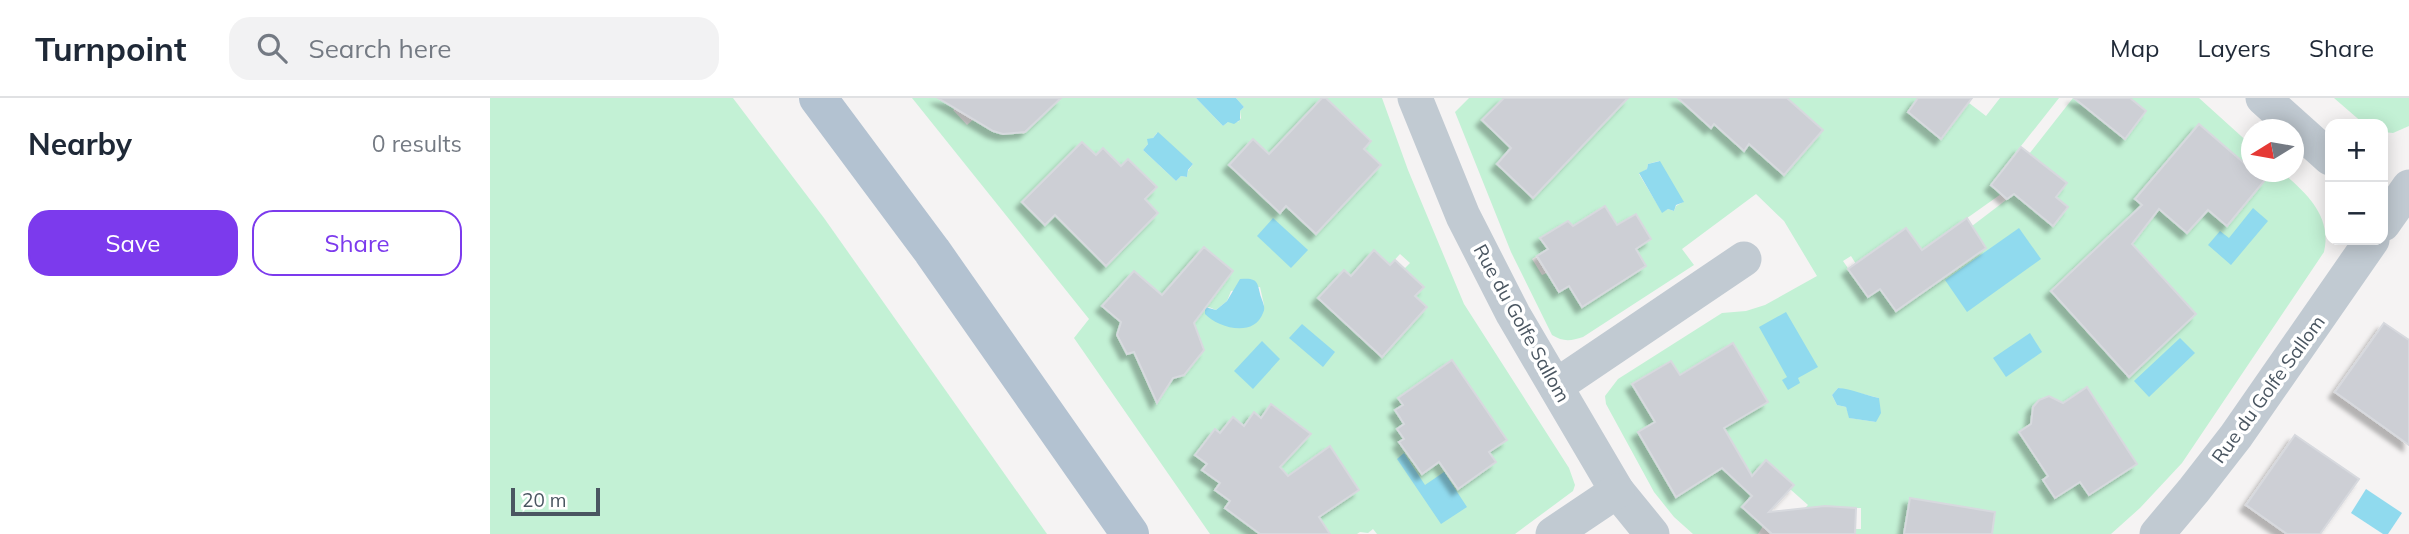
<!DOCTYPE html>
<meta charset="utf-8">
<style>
:root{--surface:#fff;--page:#f2f2f3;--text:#1f2937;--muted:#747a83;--line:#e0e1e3;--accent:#7c3aed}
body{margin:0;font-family:Mulish,sans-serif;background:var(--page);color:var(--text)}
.controls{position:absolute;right:21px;top:21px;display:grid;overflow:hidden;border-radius:14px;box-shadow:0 4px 18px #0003}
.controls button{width:63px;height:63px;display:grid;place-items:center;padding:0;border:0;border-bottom:2px solid var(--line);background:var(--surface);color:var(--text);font:35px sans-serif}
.compass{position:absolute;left:1751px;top:21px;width:63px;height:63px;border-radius:50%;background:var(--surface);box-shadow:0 4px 18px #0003;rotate:259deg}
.scale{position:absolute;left:21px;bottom:18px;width:89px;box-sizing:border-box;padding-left:7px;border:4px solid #4a5661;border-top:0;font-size:19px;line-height:24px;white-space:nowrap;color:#4a5661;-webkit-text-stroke:5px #fff;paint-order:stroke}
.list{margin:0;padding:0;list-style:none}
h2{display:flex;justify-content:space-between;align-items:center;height:91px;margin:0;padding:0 28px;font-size:30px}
h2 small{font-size:23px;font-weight:400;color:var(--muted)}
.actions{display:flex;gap:14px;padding:21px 28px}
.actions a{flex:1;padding:16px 0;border:2px solid var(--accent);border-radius:21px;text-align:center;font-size:24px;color:var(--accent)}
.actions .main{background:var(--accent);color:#fff}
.icon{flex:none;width:38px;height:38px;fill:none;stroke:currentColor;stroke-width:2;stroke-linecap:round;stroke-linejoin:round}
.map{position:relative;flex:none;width:1919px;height:436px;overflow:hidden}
header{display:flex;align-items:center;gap:42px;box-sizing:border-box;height:98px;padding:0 35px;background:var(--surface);border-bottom:2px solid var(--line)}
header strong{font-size:33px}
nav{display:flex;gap:38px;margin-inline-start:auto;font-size:24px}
.search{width:490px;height:63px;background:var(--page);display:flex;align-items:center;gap:18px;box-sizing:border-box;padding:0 24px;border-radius:21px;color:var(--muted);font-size:26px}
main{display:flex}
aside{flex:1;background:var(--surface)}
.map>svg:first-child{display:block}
</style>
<header>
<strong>Turnpoint</strong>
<div class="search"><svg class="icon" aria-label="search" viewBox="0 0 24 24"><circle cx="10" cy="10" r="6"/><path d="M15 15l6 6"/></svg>Search here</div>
<nav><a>Map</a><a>Layers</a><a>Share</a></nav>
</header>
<main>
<aside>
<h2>Nearby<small>0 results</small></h2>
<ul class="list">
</ul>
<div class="actions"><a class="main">Save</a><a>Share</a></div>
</aside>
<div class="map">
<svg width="1919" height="436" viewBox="0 0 1919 436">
<defs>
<filter id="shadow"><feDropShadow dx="-6" dy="6" stdDeviation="2" flood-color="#0004"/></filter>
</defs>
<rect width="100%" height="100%" fill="#f5f3f3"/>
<g fill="#c3f1d5" fill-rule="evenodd">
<path d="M0,0H243L334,120L557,436H0Z"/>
<path d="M422,0H460L467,8L463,12L477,27L485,20C501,35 509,37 529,31L533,36L571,0H706L733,28L738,24H748L751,20L750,13L754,9L746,0H832L779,56L763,42L739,67L789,115L796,108L826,136L891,67L874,51L881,42L836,0H892L918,72L974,206L1079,370L1085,387L1083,393L1025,436H887L883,431L878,435L870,434L867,436H840L829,419L869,392L841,350L776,436H720L584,240L599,221ZM667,35L703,66L698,73L697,79L691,78L686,83L653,52ZM592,44L606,57L613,50L631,68L639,61L667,89L655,101L668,115L616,168L596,148L608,136L577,105L532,104ZM714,149L743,173L719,205L699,213L714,252L694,277L679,282L674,294L667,295L660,292L644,254L637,256L627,237L631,224L612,208L644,173L672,197ZM884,153L900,167L910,156L920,165L914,171L925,198L937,210L892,258L828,200L854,172L861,178ZM770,189L774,207L770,220L713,212L719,209L726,212L737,203L741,193ZM962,262L984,294L988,316L996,311L1017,342L999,354L949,364L931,376L909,344L914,341L907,331L914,326L905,312L913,307L908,300ZM781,306L813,330L782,371L740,403L725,392L730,385L713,372L717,366L705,357L730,335L743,319L754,328L765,315L771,320Z"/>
<path d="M979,0H1014L993,23L1021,50L1007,66L1043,100L1138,0H1192L1191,3L1221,29L1227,22L1254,52L1259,46L1333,32L1297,0H1428L1418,14L1451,40L1479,5L1496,18L1510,0H1569L1501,86L1511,96L1432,152L1416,130L1366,166L1361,158L1353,163L1378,199L1390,191L1406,213L1496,150L1482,128L1524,96L1564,128L1578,110L1566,99L1539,56L1583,0L1634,41L1656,13L1640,0H1709L1761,47V71L1710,27L1646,101L1664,117L1669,111L1697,135L1718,112L1737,127L1775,83L1764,74H1792C1817,96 1842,118 1834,154L1692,365L1650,410L1621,436H1502L1505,414L1420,401L1414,436H1365V431H1371V410H1315L1318,407L1300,391L1303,387L1276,362L1263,377L1262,398L1252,409L1273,428L1268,436H1203L1184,419L1164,394L1116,306L1115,298L1128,281L1232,215L1256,213L1275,207L1327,178L1294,123L1266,96L1192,151L1204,167L1093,239C1081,243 1073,244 1062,237L1021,154L965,14ZM1169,63L1193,104L1186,108L1184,113L1178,111L1172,114L1149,76L1157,71L1158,66ZM1114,108L1127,127L1146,116L1161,141L1146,151L1156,168L1092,208L1079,188L1069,193L1057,175L1052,177L1042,161L1058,151L1051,141L1077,123L1083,128ZM1627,131L1655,160L1639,175L1662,170L1706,216L1639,279L1595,232L1606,221L1586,220L1561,193ZM1243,245L1278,304L1234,330L1186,398L1148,335L1165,324L1143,286L1181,263L1190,277ZM1348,290L1389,300L1386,324L1360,320L1356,309L1347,307L1342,297ZM1559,298L1568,302L1646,366L1599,397L1590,384L1565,400L1553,382L1558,378L1529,334L1545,323C1543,310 1544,301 1559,298Z"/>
<path d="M1844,0H1919V28L1903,35L1893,34V26H1874Z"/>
</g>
<g fill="#90daee">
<path d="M706,0H746L754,9L750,13V22L744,26L738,24L733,28Z"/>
<path d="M668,34L703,66L698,72L697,79L691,78L686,83L653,52L658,46L657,41L663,40Z"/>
<path d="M1170,63L1194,104L1186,107L1184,113L1178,111L1172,115L1149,75L1157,71L1158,66Z"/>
<path d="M1763,110L1778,123L1741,167L1718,147L1730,133L1739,140Z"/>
<path d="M783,120L818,152L801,170L767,138Z"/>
<path d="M1529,130L1551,161L1477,214L1455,182Z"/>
<path d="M750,181C769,179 767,185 771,199C773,205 776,210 773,215C764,240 728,230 715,216V209L726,212L737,203Z"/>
<path d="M1296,214L1328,269L1308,280L1310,285L1298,292L1292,282L1297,279L1269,229Z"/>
<path d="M812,226L845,254L833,269L799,240Z"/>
<path d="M1540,235L1552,254L1516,279L1503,260Z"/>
<path d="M1690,240L1705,255L1659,299L1644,283Z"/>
<path d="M772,243L790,261L763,291L744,273Z"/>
<path d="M1348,290C1362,291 1374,297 1389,300L1391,315L1386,324L1359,320L1356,309L1347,307L1342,297Z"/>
<path d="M914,355L935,387L954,374L977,409L951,426L907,361Z"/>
<path d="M1876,391L1912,415L1898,436H1893L1861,415Z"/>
</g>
<g fill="#cdcfd5" stroke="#d7d9de" stroke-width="2" filter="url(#shadow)">
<path d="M448,0H571L535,34L513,36L503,33Z"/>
<path d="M832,0H836L881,43L874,51L891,67L826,136L796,108L790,115L739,67L763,41L779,56Z"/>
<path d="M1014,0H1138L1043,100L1007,66L1021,50L992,22Z"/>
<path d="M1188,0H1297L1333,32L1294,77L1259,46L1254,53L1224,26L1221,30Z"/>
<path d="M1428,0H1482L1451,41L1418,14Z"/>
<path d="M1584,0H1640L1656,13L1635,41Z"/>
<path d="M1709,26L1761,71V74L1775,82L1737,128L1718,112L1697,135L1669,111L1642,146L1706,216L1639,279L1561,193L1652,107L1645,101Z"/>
<path d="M592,44L606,57L613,50L631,68L638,61L667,89L655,101L668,115L616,168L565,117L555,127L532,104Z"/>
<path d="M1531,49L1577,85L1566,99L1578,109L1563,128L1524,96L1517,101L1501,87Z"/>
<path d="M1115,108L1127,127L1146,116L1161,141L1146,151L1156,168L1092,209L1079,188L1069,194L1047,158L1058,151L1050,140L1078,123L1083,128Z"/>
<path d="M1477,120L1496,150L1406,213L1390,191L1378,199L1358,171L1416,130L1432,152Z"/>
<path d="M714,149L743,173L704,225L714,252L694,277L683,280L667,305L644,254L637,256L627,237L631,224L612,208L644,173L672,197Z"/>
<path d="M884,152L900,167L905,162L934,189L925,198L937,209L892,259L828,200L854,172L861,178Z"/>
<path d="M1894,225L1919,242V347L1845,294Z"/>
<path d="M1243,245L1278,304L1234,330L1262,378L1276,362L1304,387L1279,414L1335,408L1366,410L1365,436H1282L1252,409L1262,398L1232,370L1186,399L1148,334L1165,324L1142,286L1181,263L1190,277Z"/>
<path d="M962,262L1017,342L999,354L1006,364L968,391L949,364L932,376L909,344L914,341L907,331L914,326L905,312L913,307L908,300Z"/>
<path d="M1597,289L1647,366L1599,397L1590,384L1565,400L1553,382L1558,378L1529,334L1541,326L1543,309L1549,302L1559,298L1573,305Z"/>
<path d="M781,306L821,336L790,369L798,378L840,348L869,392L829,419L840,436H770L735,410L740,403L725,392L730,385L712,372L717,366L705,357L725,331L730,335L743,319L754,328L764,314L771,320Z"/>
<path d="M1805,337L1869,381L1830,436H1797L1756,407Z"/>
<path d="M1420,400L1505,414L1502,436H1414Z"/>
</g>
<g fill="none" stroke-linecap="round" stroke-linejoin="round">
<g stroke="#c1cad2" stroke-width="35">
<path d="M925,0L973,118L1023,216L1127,393L1162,436"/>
<path d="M1773,0L1840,60"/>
<path d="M1893,126L1919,89"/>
<path d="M1066,288L1254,161"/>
<path d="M1063,436L1127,393"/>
<path d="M1667,436L1704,392L1746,338L1882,142"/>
</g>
<path stroke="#b3c2d1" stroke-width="38" d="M328,0L442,153L640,436"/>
</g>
<g text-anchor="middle" stroke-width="7" stroke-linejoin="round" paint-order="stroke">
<g font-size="19" fill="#4a5661" stroke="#fff">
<text transform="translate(1032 225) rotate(61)" y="7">Rue du Golfe Sallom</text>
<text transform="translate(1778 291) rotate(-54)" y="7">Rue du Golfe Sallom</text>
</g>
</g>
</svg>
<div class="controls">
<button>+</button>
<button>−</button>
</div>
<svg class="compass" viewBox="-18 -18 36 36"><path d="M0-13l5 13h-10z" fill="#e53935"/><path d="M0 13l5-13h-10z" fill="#747a83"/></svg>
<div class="scale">20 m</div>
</div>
</main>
